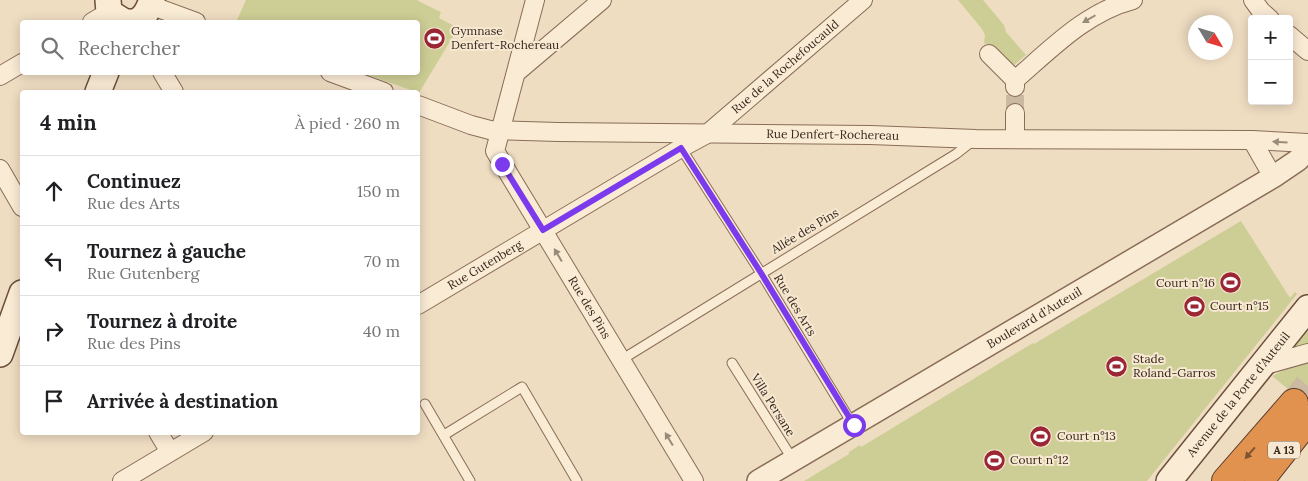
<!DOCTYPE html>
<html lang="fr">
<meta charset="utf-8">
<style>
:root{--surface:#fff;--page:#f6f6f6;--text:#202124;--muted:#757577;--line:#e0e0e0}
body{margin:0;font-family:Lora,serif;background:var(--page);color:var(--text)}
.controls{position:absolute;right:15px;top:15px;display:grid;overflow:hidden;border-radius:5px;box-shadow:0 2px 12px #0003}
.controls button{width:45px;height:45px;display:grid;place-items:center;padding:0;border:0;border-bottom:1px solid var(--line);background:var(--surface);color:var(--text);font:25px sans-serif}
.compass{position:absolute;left:1188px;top:15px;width:45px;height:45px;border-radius:50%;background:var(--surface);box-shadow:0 2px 12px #0003;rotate:128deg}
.stop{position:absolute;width:15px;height:15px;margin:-11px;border:4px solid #7c3aed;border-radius:50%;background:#fff}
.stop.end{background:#7c3aed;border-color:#fff;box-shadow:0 1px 5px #0008}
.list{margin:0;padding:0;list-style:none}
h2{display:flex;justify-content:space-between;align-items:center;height:65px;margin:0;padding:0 20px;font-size:21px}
h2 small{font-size:16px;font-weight:400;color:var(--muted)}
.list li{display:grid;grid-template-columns:32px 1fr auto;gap:15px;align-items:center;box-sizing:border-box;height:70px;padding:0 20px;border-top:1px solid var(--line)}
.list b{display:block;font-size:19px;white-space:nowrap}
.list p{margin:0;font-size:16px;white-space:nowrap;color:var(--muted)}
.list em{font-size:16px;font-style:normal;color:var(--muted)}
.icon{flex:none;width:28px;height:28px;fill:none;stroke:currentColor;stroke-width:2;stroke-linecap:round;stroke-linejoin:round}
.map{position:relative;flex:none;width:1308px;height:481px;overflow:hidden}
.search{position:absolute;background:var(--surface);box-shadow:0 2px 12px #0003;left:20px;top:20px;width:400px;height:55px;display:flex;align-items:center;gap:12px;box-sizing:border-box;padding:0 18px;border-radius:5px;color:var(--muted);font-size:19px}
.panel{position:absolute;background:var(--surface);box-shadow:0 2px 12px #0003;left:20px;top:90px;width:400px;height:345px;border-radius:5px}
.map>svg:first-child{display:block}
</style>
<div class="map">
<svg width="1308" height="481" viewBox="0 0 1308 481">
<rect width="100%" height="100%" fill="#efddc2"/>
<g fill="#cdce95">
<path d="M246,0H418V1L441,12L439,18L458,28L419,93L363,73L418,72V22H236Z"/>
<path d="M958,0H983L1004,25L1006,32L1026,55L1014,65C1002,59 998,47 984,43L985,35L982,29Z"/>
<path d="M1241,221L1290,298L1295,292L1297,294L1147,481H804L849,454V452L860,445L861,447L1033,343L1034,344Z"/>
<path d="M1308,319V345L1290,350Z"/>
<path d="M1308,359V405L1272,376Z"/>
</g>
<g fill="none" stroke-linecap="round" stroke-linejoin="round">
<path stroke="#cbb9a1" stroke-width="18" stroke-dasharray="18 9" stroke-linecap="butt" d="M1015,113V87"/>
<path stroke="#cbb9a1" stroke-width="28" stroke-dasharray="28 14" stroke-linecap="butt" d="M1294,403L1308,386"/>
<defs>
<g id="service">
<path d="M681,148L761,273L853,425"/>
<path d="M621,360L956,154L974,140"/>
<path d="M732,363L793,460"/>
<path d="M425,404L470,481"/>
<path d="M444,435L522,387L577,481"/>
</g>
<g id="minor">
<path id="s1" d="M535,0L495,151L694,481"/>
<path d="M1253,0L1261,11L1270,19"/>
<path d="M150,5L196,22"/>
<path d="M92,22L109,12"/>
<path d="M1289,35L1308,51"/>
<path d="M989,54L1015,80V87"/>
<path d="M162,72L174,92"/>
<path d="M330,72L384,92"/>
<path d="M517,72L602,0"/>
<path d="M0,76L22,63"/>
<path d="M1015,80C1051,49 1086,12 1133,0"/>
<path id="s2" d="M418,105L471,125L490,130L558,132L870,135L976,139L1252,140L1308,143"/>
<path d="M1015,138V113"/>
<path d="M1252,140L1273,177"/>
<path d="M0,169L22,207"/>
<path id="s3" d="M418,305L681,148L707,134L863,0"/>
<path d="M1262,366L1308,353"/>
<path d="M158,432L170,452"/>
<path d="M122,481L204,432"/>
</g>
<g id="tertiary">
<path id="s4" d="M758,481L1273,177L1298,160L1308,150"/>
</g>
<g id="secondary">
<path d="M108,0L109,12L125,22H130"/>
<path d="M135,22C145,18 148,10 152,0"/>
<path d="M98,92L106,72"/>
<path d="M0,354L22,293"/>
<path id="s5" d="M1169,481L1308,308"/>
</g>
<g id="motorway">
<path d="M1226,481L1294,403"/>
<path d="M1259,481L1308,419"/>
</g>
</defs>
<use href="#service" stroke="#8a6d58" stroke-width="11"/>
<use href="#minor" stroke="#8a6d58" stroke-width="20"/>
<use href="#tertiary" stroke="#8a6d58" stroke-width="24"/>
<use href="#secondary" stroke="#6b4e3c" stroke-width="28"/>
<use href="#motorway" stroke="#573c2d" stroke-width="30"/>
<use href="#service" stroke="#faebd5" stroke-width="9"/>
<use href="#minor" stroke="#faebd5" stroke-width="18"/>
<use href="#tertiary" stroke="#faebd5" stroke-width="21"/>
<use href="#secondary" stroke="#faebd5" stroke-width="25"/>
<use href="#motorway" stroke="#e2924f" stroke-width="28"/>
</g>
<defs><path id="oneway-solid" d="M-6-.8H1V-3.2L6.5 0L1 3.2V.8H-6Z" transform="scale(1.25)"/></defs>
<g fill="#9a8a79">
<use href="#oneway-solid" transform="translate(1089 19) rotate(150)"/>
<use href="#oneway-solid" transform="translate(1280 142) rotate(-176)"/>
<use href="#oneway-solid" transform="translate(558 255) rotate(-121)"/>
<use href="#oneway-solid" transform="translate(669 439) rotate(-121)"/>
</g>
<use fill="#7d5231" href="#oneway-solid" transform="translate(1250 453) rotate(131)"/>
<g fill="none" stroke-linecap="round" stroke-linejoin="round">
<path stroke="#7c3aed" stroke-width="6" d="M502,164L543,230L681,148L761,273L854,425"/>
</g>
<defs>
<symbol id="stadium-disc" viewBox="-11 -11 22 22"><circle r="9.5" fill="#9b2634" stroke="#f6e8d1"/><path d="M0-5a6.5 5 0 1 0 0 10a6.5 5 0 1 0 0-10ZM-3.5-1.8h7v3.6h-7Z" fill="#fff"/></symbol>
</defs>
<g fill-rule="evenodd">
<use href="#stadium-disc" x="422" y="26" width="25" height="25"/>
<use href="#stadium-disc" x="1218" y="270" width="25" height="25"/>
<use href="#stadium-disc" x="1182" y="294" width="25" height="25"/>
<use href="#stadium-disc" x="1104" y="354" width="25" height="25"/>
<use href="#stadium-disc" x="1028" y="424" width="25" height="25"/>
<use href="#stadium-disc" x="982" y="448" width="25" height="25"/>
</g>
<g text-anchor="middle" stroke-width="4" stroke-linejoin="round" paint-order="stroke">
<rect fill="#f6e8d1" stroke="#726253" stroke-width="1" x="1268" y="441.5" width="32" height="17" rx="4"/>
<g font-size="11" font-weight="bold" fill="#39281d">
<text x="1284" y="454">A 13</text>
</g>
<g font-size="12" fill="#39281d" stroke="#f6e8d1" text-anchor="start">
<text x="451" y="35">Gymnase<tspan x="451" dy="14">Denfert-Rochereau</tspan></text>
<text x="1215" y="287" text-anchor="end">Court n°16</text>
<text x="1210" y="310">Court n°15</text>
<text x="1133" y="363">Stade<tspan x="1133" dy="14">Roland-Garros</tspan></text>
<text x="1057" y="440">Court n°13</text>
<text x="1010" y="464">Court n°12</text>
</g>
<g font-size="12" fill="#39281d" stroke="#f6e8d1">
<text dy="4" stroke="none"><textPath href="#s3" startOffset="439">Rue de la Rochefoucauld</textPath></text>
<text dy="4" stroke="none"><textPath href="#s2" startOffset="419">Rue Denfert-Rochereau</textPath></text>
<text transform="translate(805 231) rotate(-31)" y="4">Allée des Pins</text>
<text dy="4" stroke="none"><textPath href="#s3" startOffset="78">Rue Gutenberg</textPath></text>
<text transform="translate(795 305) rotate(59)" y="4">Rue des Arts</text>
<text dy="4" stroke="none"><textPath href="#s1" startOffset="339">Rue des Pins</textPath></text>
<text dy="4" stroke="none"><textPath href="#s4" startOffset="321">Boulevard d'Auteuil</textPath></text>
<text dy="4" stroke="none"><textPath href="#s5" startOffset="111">Avenue de la Porte d'Auteuil</textPath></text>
<text transform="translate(773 405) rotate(58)" y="4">Villa Persane</text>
</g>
</g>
</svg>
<div class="controls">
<button>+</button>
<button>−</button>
</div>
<svg class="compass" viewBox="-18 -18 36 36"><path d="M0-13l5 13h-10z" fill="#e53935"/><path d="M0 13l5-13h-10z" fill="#757577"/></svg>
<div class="stop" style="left:854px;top:425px"></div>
<div class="stop end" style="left:502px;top:164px"></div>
<div class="search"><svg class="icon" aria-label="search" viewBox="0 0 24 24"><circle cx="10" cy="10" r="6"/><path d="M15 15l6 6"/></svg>Rechercher</div>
<section class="panel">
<h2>4 min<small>À pied · 260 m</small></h2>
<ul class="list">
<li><svg class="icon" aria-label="ahead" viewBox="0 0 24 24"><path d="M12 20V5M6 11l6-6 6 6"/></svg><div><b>Continuez</b><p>Rue des Arts</p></div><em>150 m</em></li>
<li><svg class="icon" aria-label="left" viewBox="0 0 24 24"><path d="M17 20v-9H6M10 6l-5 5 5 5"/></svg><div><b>Tournez à gauche</b><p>Rue Gutenberg</p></div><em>70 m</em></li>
<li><svg class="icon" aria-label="right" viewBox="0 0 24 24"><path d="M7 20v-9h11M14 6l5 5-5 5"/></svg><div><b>Tournez à droite</b><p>Rue des Pins</p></div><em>40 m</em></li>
<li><svg class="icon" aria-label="arrive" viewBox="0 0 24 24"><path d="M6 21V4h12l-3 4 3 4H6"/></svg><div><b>Arrivée à destination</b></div></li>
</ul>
</section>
</div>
